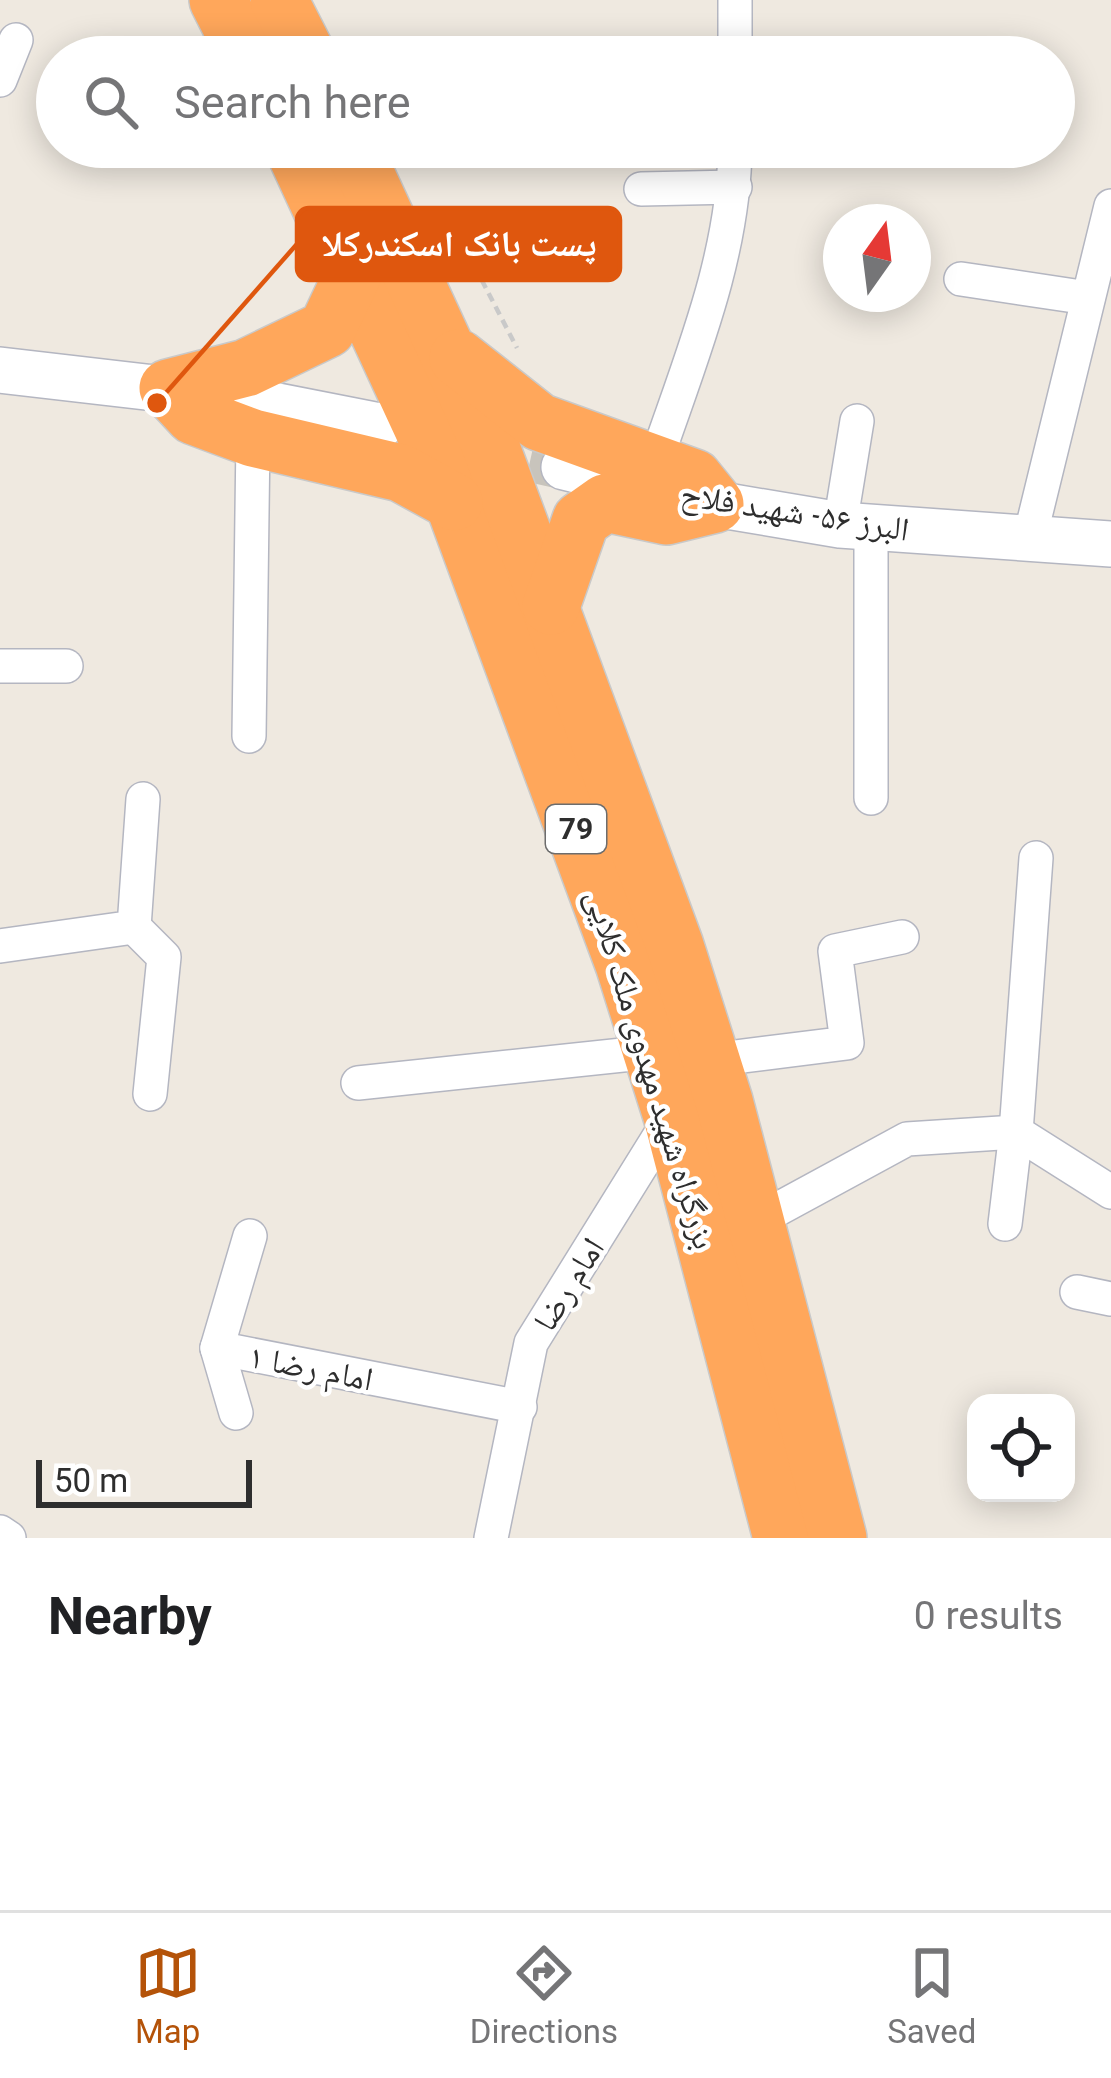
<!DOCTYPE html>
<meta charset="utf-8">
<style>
:root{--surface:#fff;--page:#f6f6f6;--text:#202124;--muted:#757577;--line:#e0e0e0;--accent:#b45309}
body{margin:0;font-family:Roboto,"Noto Naskh Arabic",sans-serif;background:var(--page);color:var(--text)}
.controls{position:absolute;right:36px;bottom:36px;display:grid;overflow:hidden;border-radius:24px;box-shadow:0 6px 30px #0003}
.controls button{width:108px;height:108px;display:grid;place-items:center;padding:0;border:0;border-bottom:3px solid var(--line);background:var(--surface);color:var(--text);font:60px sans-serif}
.compass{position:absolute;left:823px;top:204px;width:108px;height:108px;border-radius:50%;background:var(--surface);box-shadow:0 6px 30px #0003;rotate:14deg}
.scale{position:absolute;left:36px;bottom:30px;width:216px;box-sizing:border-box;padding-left:12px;border:6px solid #2e2e2e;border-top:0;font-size:33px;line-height:42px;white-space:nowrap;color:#2e2e2e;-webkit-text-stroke:9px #fff;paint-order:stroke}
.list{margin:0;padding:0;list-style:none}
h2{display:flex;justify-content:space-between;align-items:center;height:156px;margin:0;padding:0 48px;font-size:51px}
h2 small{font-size:39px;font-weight:400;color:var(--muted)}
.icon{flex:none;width:66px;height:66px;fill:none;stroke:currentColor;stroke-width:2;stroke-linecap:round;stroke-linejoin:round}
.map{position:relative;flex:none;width:1111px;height:1538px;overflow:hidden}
.search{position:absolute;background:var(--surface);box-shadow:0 6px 30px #0003;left:36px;right:36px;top:36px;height:132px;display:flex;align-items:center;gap:30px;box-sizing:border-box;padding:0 42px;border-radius:66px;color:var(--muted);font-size:45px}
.sheet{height:372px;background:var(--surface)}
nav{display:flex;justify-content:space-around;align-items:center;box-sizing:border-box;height:168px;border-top:3px solid var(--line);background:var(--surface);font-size:33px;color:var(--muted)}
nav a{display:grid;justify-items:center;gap:6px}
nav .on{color:var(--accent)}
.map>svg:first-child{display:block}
</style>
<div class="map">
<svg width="1111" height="1538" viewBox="0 0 1111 1538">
<rect width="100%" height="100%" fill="#efe9e0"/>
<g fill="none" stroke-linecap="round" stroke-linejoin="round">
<path stroke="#c8c4bc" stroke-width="45" stroke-dasharray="45 22" stroke-linecap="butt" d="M465,445L564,467"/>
<defs>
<g id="street">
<path d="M735,57V0"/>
<path d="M0,80L16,40"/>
<path d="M641,189L735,187"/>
<path d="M961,279L1088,298"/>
<path d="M655,463C690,360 734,257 735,147"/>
<path d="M840,525L857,421"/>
<path d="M871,529V798"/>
<path d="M1029,541L1111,206"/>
<path d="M0,666H66"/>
<path d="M249,736L253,438"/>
<path d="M134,927L164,957L150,1094"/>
<path d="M0,946L134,927L143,799"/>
<path d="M711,1060L847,1043L835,951L902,937"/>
<path d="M358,1083L651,1052"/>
<path d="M756,1221L907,1139L1016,1132L1111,1192"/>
<path d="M1005,1224L1016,1132L1036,858"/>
<path d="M250,1236L217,1348L520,1407"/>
<path d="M1077,1292L1111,1299"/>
<path d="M217,1348L236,1413"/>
<path d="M0,1532L9,1538"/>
<path d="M491,1538L531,1343L672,1116"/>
</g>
<g id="secondary">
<path d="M0,370L232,397L380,426"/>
<path d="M564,467L715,504L840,525L1111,544"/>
</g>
<g id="highway">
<path d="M218,0L247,57"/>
<path d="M279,0L308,57"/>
<path d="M293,147L439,463L624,964L672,1116L782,1538"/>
<path d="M353,147L489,442L675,946L724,1101L838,1538"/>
<path d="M354,272L327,329L246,368L168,388L194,416L253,438L401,473L454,502"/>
<path d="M458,358L539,422L694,478L715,504L666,516L605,503L581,520L551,606"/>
</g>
</defs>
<use href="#street" stroke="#b4b6c1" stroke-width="36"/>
<use href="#secondary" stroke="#b4b6c1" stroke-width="48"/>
<use href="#highway" stroke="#c9c9c9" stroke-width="60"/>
<path stroke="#c9c9c9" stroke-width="4.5" stroke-dasharray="9 6" stroke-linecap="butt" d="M453,211L463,244L517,348"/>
<use href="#street" stroke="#fff" stroke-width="33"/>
<use href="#secondary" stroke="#fff" stroke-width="45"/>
<use href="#highway" stroke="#ffa75b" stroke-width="57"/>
<path stroke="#c9c9c9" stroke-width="4.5" stroke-dasharray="9 6" stroke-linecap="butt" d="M303,265L453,211"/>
</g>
<g text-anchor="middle" stroke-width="9" stroke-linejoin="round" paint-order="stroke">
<rect fill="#fff" stroke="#6d6d6d" stroke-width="3" x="546" y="805" width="60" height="48" rx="9"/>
<g font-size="30" font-weight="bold" fill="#2e2e2e">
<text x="576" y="839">79</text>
</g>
<g font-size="33" fill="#2e2e2e" stroke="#fff">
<text transform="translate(795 511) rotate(9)" y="12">البرز ۵۶- شهید فلاح</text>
<text transform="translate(652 1069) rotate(73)" y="12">بزرگراه شهید مهدوی ملک کلایی</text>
<text transform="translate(568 1284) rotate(-58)" y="12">امام رضا</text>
<text transform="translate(311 1367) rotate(11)" y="12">امام رضا ۱</text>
</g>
</g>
<path fill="none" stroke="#df570e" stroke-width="4.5" d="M157 403L297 244"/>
<circle fill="#df570e" stroke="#fff" stroke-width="4.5" cx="157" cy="403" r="12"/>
<rect fill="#df570e" stroke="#df570e" stroke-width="4.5" x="297" y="208" width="323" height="72" rx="12"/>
<g font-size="36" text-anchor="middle" font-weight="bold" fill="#fff">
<text x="459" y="256">پست بانک اسکندرکلا</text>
</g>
</svg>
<div class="controls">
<button><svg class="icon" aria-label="locate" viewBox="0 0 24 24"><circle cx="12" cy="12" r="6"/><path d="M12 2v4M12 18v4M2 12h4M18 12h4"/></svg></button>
</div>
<svg class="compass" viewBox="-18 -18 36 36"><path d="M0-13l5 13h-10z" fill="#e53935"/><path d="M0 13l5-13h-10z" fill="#757577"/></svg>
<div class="scale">50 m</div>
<div class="search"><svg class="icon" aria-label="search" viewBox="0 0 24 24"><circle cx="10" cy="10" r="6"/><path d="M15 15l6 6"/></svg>Search here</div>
</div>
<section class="sheet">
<h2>Nearby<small>0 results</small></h2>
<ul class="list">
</ul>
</section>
<nav>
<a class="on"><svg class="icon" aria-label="map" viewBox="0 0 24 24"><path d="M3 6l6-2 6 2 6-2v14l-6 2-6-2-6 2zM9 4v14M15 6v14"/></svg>Map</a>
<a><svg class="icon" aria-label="directions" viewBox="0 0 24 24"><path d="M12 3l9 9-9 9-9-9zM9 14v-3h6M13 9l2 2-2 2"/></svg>Directions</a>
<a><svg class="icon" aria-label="saved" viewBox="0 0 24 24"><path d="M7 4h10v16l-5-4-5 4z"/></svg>Saved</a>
</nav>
